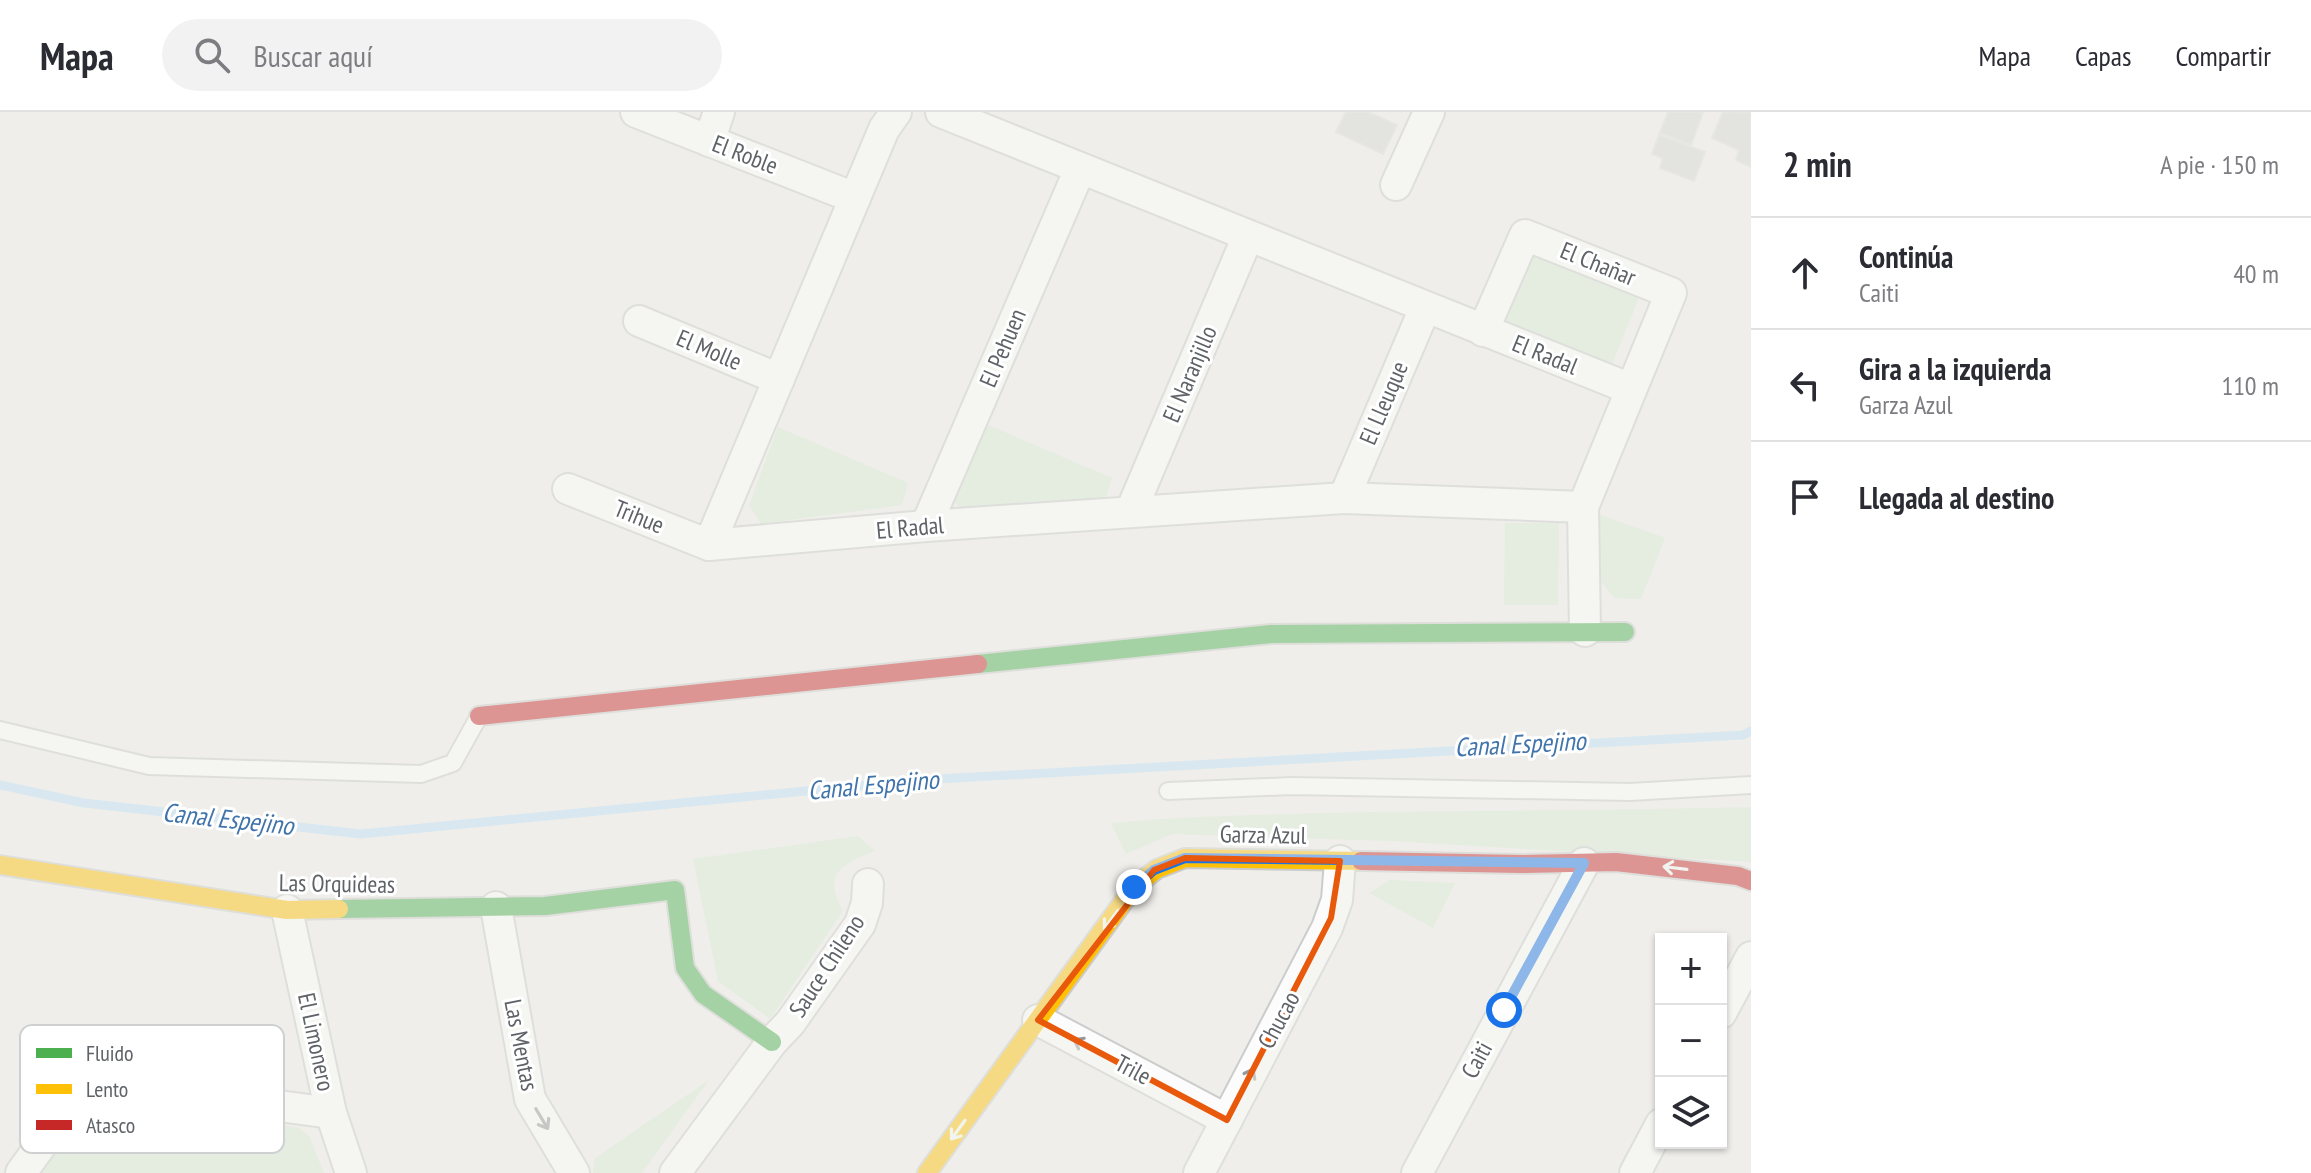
<!DOCTYPE html>
<html lang="es">
<meta charset="utf-8">
<style>
:root{--surface:#fff;--page:#f2f2f3;--text:#2b2b33;--muted:#7c7c81;--line:#e1e1e2}
body{margin:0;font-family:"PT Sans Narrow",sans-serif;background:var(--page);color:var(--text)}
.controls{position:absolute;right:24px;bottom:24px;display:grid;overflow:hidden;border-radius:0px;box-shadow:0 2px 6px #0004}
.controls button{width:72px;height:72px;display:grid;place-items:center;padding:0;border:0;border-bottom:2px solid var(--line);background:var(--surface);color:var(--text);font:40px sans-serif}
.stop{position:absolute;width:24px;height:24px;margin:-18px;border:6px solid #1a73e8;border-radius:50%;background:#fff}
.stop.end{background:#1a73e8;border-color:#fff;box-shadow:0 2px 8px #0008}
.list{margin:0;padding:0;list-style:none}
h2{display:flex;justify-content:space-between;align-items:center;height:104px;margin:0;padding:0 32px;font-size:34px}
h2 small{font-size:26px;font-weight:400;color:var(--muted)}
.list li{display:grid;grid-template-columns:52px 1fr auto;gap:24px;align-items:center;box-sizing:border-box;height:112px;padding:0 32px;border-top:2px solid var(--line)}
.list b{display:block;font-size:30px;white-space:nowrap}
.list p{margin:0;font-size:26px;white-space:nowrap;color:var(--muted)}
.list em{font-size:26px;font-style:normal;color:var(--muted)}
.icon{flex:none;width:44px;height:44px;fill:none;stroke:currentColor;stroke-width:2;stroke-linecap:round;stroke-linejoin:round}
.map{position:relative;flex:none;width:1751px;height:1061px;overflow:hidden}
header{display:flex;align-items:center;gap:48px;box-sizing:border-box;height:112px;padding:0 40px;background:var(--surface);border-bottom:2px solid var(--line)}
header strong{font-size:38px}
nav{display:flex;gap:44px;margin-inline-start:auto;font-size:28px}
.search{width:560px;height:72px;background:var(--page);display:flex;align-items:center;gap:20px;box-sizing:border-box;padding:0 28px;border-radius:44px;color:var(--muted);font-size:30px}
main{display:flex}
aside{flex:1;background:var(--surface)}
.map>svg:first-child{display:block}
</style>
<header>
<strong>Mapa</strong>
<div class="search"><svg class="icon" aria-label="search" viewBox="0 0 24 24"><circle cx="10" cy="10" r="6"/><path d="M15 15l6 6"/></svg>Buscar aquí</div>
<nav><a>Mapa</a><a>Capas</a><a>Compartir</a></nav>
</header>
<main>
<div class="map">
<svg width="1751" height="1061" viewBox="0 0 1751 1061">
<rect width="100%" height="100%" fill="#efeeea"/>
<g fill="#d8ebd6">
<path d="M1531,141L1639,186L1611,255L1502,209Z"/>
<path d="M981,310L1112,366L1105,388L963,400L952,387Z"/>
<path d="M778,315L908,371L902,393L761,412L749,393Z"/>
<path d="M1595,401L1665,426L1641,487L1614,486L1601,469Z"/>
<path d="M1505,411H1559L1558,493H1504Z"/>
<path d="M1751,695V750L1391,729L1172,722L1126,742L1111,711C1182,704 1253,703 1324,701C1467,698 1609,699 1751,695Z"/>
<path d="M858,724L875,739C844,751 821,761 843,799L770,907L718,869L693,747Z"/>
<path d="M1390,768L1455,771L1433,816L1369,781Z"/>
<path d="M709,968L642,1061H593L595,1046Z"/>
<path d="M107,988H134L299,1016L309,1024L324,1061H37C57,1034 74,999 107,988Z"/>
</g>
<g fill="none" stroke-linecap="round" stroke-linejoin="round">
<path stroke="#bfe0f9" stroke-width="9" d="M0,673L84,691L361,722L919,668L1743,623L1751,619"/>
</g>
<g fill="#d6d5d3" stroke="#deddd9" stroke-width="2">
<path d="M1346,0H1368L1397,13L1383,42L1336,20Z"/>
<path d="M1668,0H1703L1691,33L1660,21Z"/>
<path d="M1723,0L1751,1V55L1736,48L1739,38L1712,26Z"/>
<path d="M1659,23L1705,40L1694,69L1660,56L1663,46L1652,42Z"/>
</g>
<g fill="none" stroke-linecap="round" stroke-linejoin="round">
<defs>
<g id="lane">
<path d="M0,618L149,654L421,662L453,651L478,606"/>
<path d="M1168,679L1292,674L1630,680L1751,673"/>
</g>
<g id="street">
<path d="M636,0L855,86"/>
<path d="M941,0L1631,277"/>
<path d="M709,29L719,0"/>
<path d="M1396,73L1429,0"/>
<path d="M639,209L779,267"/>
<path d="M1483,219L1525,123L1671,181L1583,395L1585,519"/>
<path d="M568,377L709,433L926,414L1344,386L1583,395"/>
<path d="M1344,386L1425,196"/>
<path d="M1131,399L1248,124"/>
<path d="M926,414L1080,57"/>
<path d="M709,433L884,17L896,0"/>
<path d="M496,795L530,987L574,1061"/>
<path d="M287,798L331,1001L351,1061"/>
<path d="M1721,901L1751,845"/>
<path d="M1038,908L1227,1008"/>
<path d="M21,1061L72,990C90,975 107,972 130,974L331,1001"/>
<path d="M675,1061L772,930L790,911L860,812L867,791L868,772"/>
<path d="M1199,1061L1327,816L1337,788L1340,749"/>
<path d="M1417,1061L1584,751"/>
<path d="M1635,1061L1661,1012"/>
</g>
<g id="fast">
<path d="M978,552L1271,522L1625,520"/>
<path d="M339,797L545,794L675,778L685,856L703,882L772,930"/>
</g>
<g id="slow">
<path d="M0,753L287,798L339,797"/>
<path d="M927,1061L1134,775L1157,757L1185,746L1361,749"/>
</g>
<g id="jam">
<path d="M479,604L978,552"/>
<path d="M1361,749L1522,752L1616,750L1738,764L1751,769"/>
</g>
</defs>
<use href="#lane" stroke="#cbcccc" stroke-width="20"/>
<use href="#street" stroke="#cbcccc" stroke-width="34"/>
<use href="#fast" stroke="#cacacb" stroke-width="22"/>
<use href="#slow" stroke="#cacacb" stroke-width="22"/>
<use href="#jam" stroke="#cacacb" stroke-width="22"/>
<use href="#lane" stroke="#fdfcfc" stroke-width="16"/>
<use href="#street" stroke="#fdfcfc" stroke-width="30"/>
<use href="#fast" stroke="#4caf50" stroke-width="18"/>
<use href="#slow" stroke="#ffc107" stroke-width="18"/>
<use href="#jam" stroke="#c62828" stroke-width="18"/>
</g>
<defs><path id="oneway-shaft" d="M-6 0H5M1.5-3L5.5 0L1.5 3" fill="none" stroke-width="1.6" stroke-linecap="round" stroke-linejoin="round" transform="scale(2)"/></defs>
<g stroke="#f6fbf6">
<use href="#oneway-shaft" transform="translate(1675 756) rotate(-173)"/>
<use href="#oneway-shaft" transform="translate(1111 808) rotate(126)"/>
<use href="#oneway-shaft" transform="translate(958 1018) rotate(126)"/>
</g>
<g stroke="#96999c">
<use href="#oneway-shaft" transform="translate(1084 933) rotate(-152)"/>
<use href="#oneway-shaft" transform="translate(1248 967) rotate(-62)"/>
<use href="#oneway-shaft" transform="translate(542 1007) rotate(59)"/>
</g>
<g fill="none" stroke-linecap="round" stroke-linejoin="round">
<path stroke="#1a73e8" stroke-width="10" d="M1134,775L1154,758L1185,746L1584,751L1504,898"/>
</g>
<path d="M0 0H1751V1061H0ZM1185,746L1340,749L1331,806L1227,1008L1038,908L1154,758Z" fill="#efeeea" fill-opacity=".55" fill-rule="evenodd"/>
<path fill="none" stroke="#e8590c" stroke-width="6" stroke-linejoin="round" d="M1185,746L1340,749L1331,806L1227,1008L1038,908L1154,758Z"/>
<g text-anchor="middle" stroke-width="6" stroke-linejoin="round" paint-order="stroke">
<g font-size="24" fill="#5f6368" stroke="#fff">
<text transform="translate(745 43) rotate(21)" y="8">El Roble</text>
<text transform="translate(1598 152) rotate(22)" y="8">El Chañar</text>
<text transform="translate(1003 236) rotate(-67)" y="8">El Pehuen</text>
<text transform="translate(709 238) rotate(23)" y="8">El Molle</text>
<text transform="translate(1545 243) rotate(22)" y="8">El Radal</text>
<text transform="translate(1190 262) rotate(-67)" y="8">El Naranjillo</text>
<text transform="translate(1384 291) rotate(-67)" y="8">El Lleuque</text>
<text transform="translate(639 405) rotate(22)" y="8">Trihue</text>
<text transform="translate(910 416) rotate(-5)" y="8">El Radal</text>
<text transform="translate(1263 723) rotate(1)" y="8">Garza Azul</text>
<text transform="translate(337 772) rotate(1)" y="8">Las Orquideas</text>
<text transform="translate(827 854) rotate(-57)" y="8">Sauce Chileno</text>
<text transform="translate(1279 908) rotate(-62)" y="8">Chucao</text>
<text transform="translate(316 930) rotate(78)" y="8">El Limonero</text>
<text transform="translate(521 933) rotate(79)" y="8">Las Mentas</text>
<text transform="translate(1477 948) rotate(-62)" y="8">Caiti</text>
<text transform="translate(1133 958) rotate(28)" y="8">Trile</text>
</g>
<g font-size="26" font-style="italic" fill="#4174aa" stroke="#fff">
<text transform="translate(1520 632) rotate(-3)" y="9">Canal Espejino</text>
<text transform="translate(873 673) rotate(-5)" y="9">Canal Espejino</text>
<text transform="translate(228 707) rotate(6)" y="9">Canal Espejino</text>
</g>
</g>
<rect x="20" y="913" width="264" height="128" rx="12" fill="#fff" stroke="#cfd0d2" stroke-width="2"/>
<rect x="36" y="936" width="36" height="10" fill="#4caf50"/>
<rect x="36" y="972" width="36" height="10" fill="#ffc107"/>
<rect x="36" y="1008" width="36" height="10" fill="#c62828"/>
<g font-size="22" fill="#5f6368">
<text x="86" y="949">Fluido</text>
<text x="86" y="985">Lento</text>
<text x="86" y="1021">Atasco</text>
</g>
</svg>
<div class="controls">
<button>+</button>
<button>−</button>
<button><svg class="icon" aria-label="layers" viewBox="0 0 24 24"><path d="M12 4l9 5-9 5-9-5zM3 14l9 5 9-5"/></svg></button>
</div>
<div class="stop" style="left:1504px;top:898px"></div>
<div class="stop end" style="left:1134px;top:775px"></div>
</div>
<aside>
<h2>2 min<small>A pie · 150 m</small></h2>
<ul class="list">
<li><svg class="icon" aria-label="ahead" viewBox="0 0 24 24"><path d="M12 20V5M6 11l6-6 6 6"/></svg><div><b>Continúa</b><p>Caiti</p></div><em>40 m</em></li>
<li><svg class="icon" aria-label="left" viewBox="0 0 24 24"><path d="M17 20v-9H6M10 6l-5 5 5 5"/></svg><div><b>Gira a la izquierda</b><p>Garza Azul</p></div><em>110 m</em></li>
<li><svg class="icon" aria-label="arrive" viewBox="0 0 24 24"><path d="M6 21V4h12l-3 4 3 4H6"/></svg><div><b>Llegada al destino</b></div></li>
</ul>
</aside>
</main>
